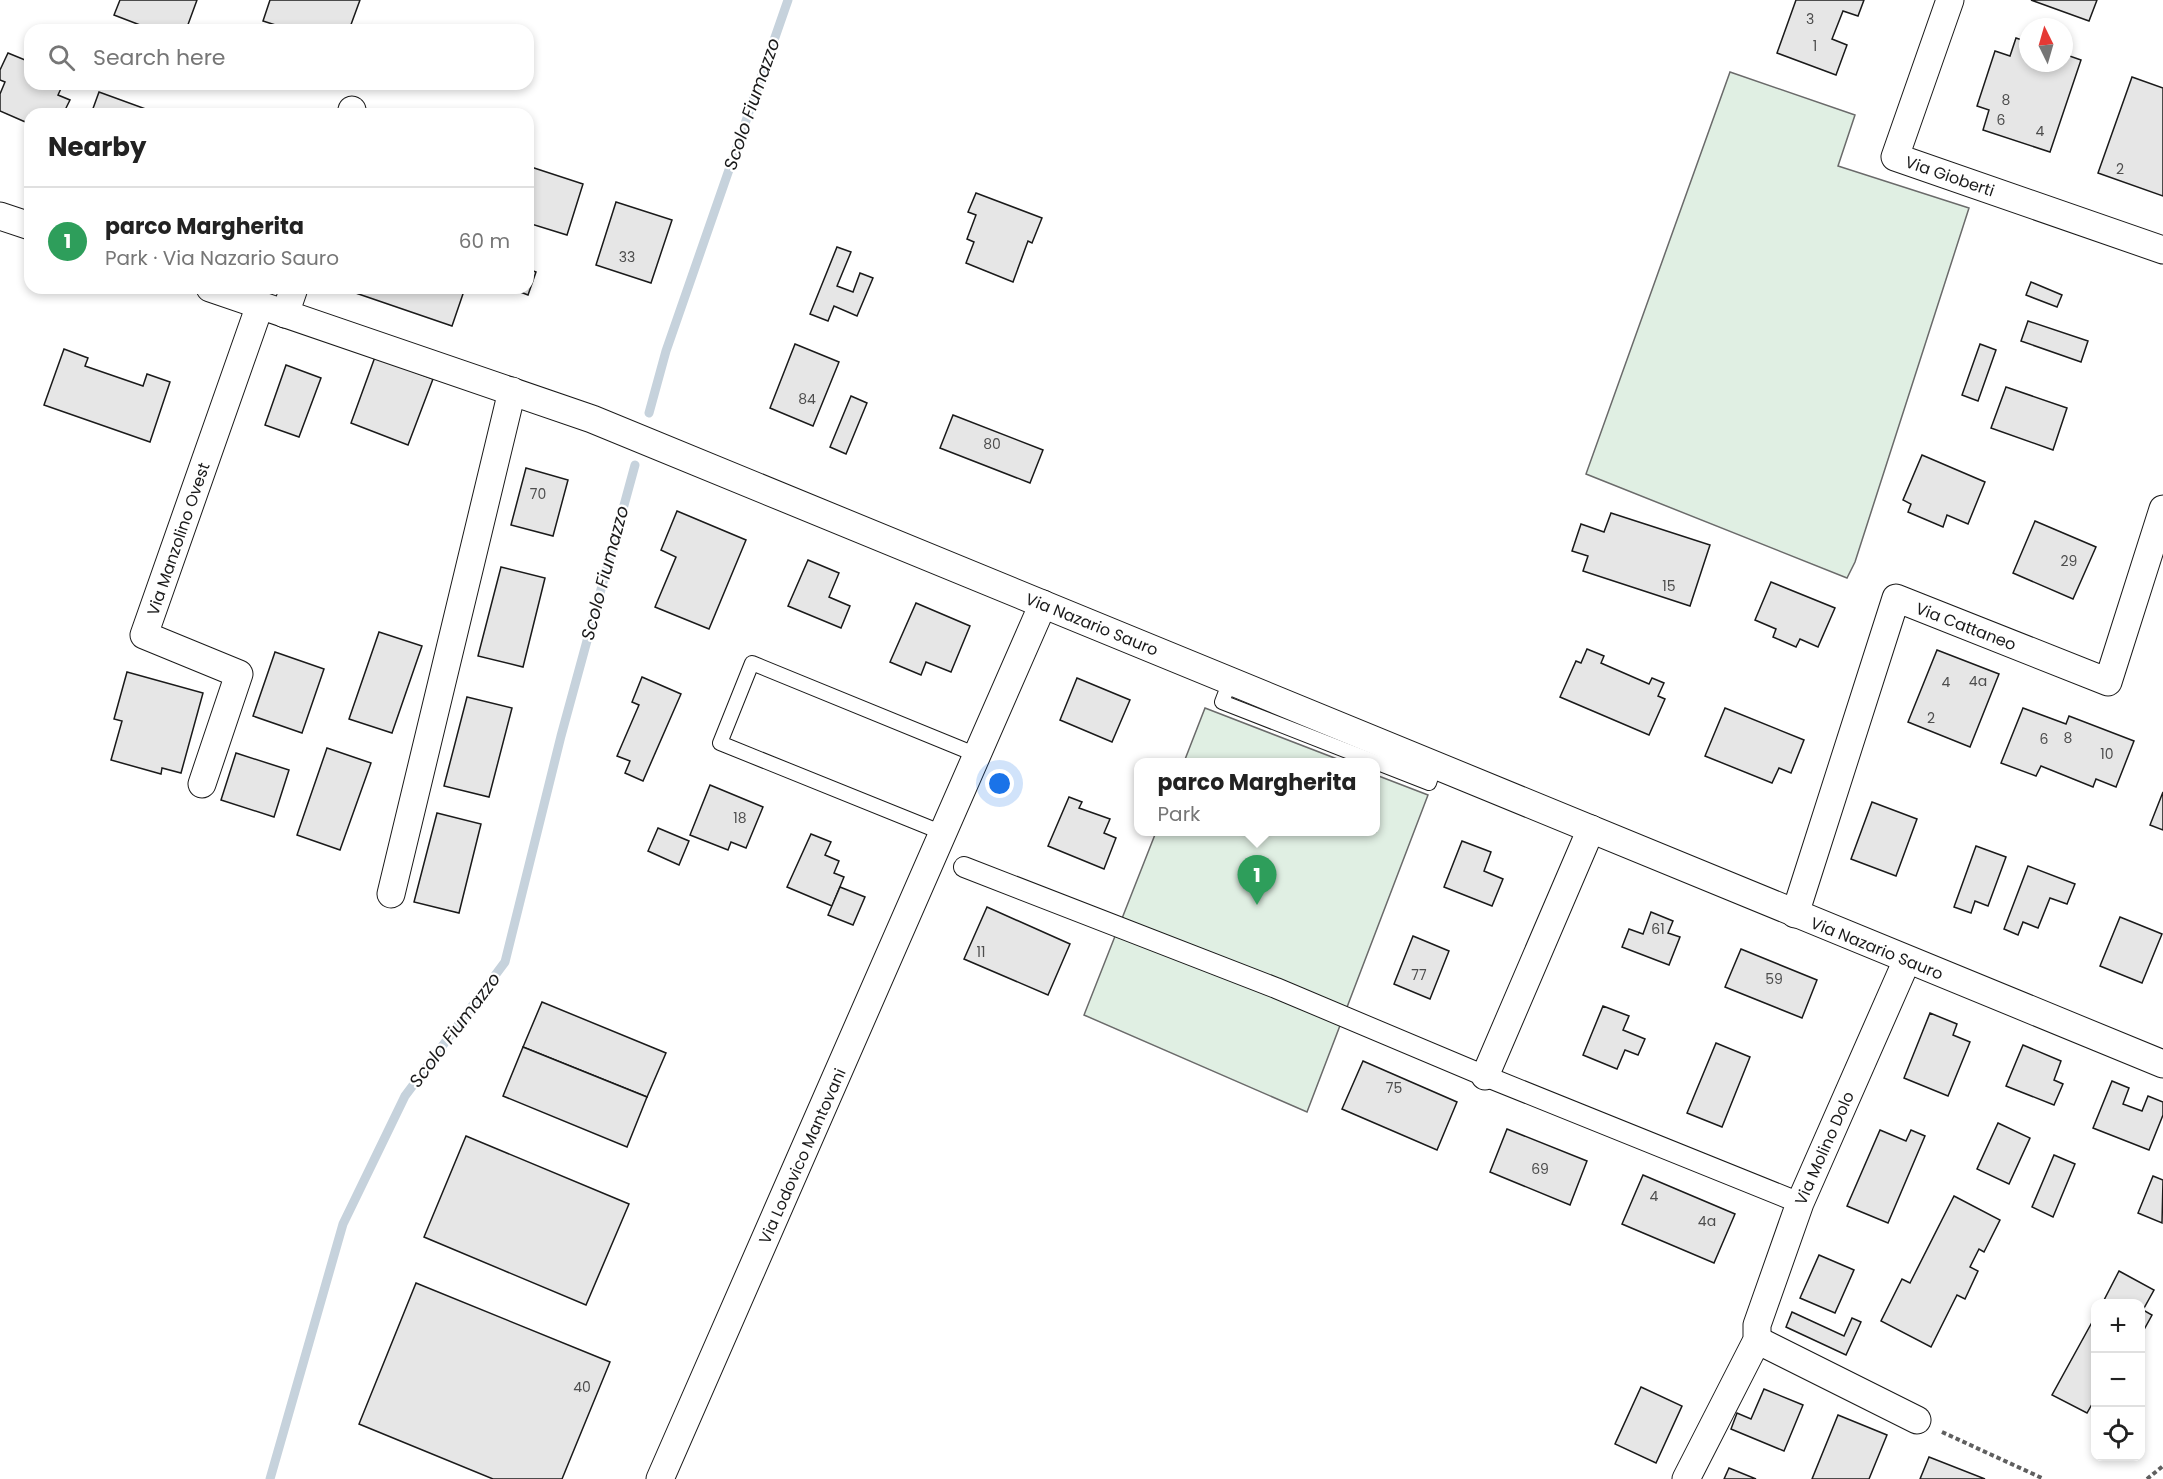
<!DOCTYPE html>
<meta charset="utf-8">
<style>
:root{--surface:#fff;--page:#f2f2f2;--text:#222;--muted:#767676;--line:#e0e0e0;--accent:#c62828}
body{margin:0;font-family:Poppins,sans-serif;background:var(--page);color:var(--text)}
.controls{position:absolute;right:18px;bottom:18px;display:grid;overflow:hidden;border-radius:12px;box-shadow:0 3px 9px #0003}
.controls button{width:54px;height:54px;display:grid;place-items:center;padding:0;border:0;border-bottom:2px solid var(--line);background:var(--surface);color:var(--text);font:30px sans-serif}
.compass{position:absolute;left:2019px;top:18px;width:54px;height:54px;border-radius:50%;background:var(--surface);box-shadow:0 3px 9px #0003;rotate:355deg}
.you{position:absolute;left:1000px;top:784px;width:21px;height:21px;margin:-15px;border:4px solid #fff;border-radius:50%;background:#1a73e8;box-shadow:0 0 0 9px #1a73e833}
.badge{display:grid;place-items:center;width:39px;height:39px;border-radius:50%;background:var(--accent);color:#fff;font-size:20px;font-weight:700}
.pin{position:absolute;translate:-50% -50px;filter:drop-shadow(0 2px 3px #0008)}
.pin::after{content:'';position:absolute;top:32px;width:21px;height:18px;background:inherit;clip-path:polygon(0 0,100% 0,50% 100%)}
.popup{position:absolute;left:1134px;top:758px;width:246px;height:78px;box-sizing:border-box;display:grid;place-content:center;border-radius:12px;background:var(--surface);filter:drop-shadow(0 2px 4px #0005);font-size:20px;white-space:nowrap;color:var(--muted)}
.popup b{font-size:22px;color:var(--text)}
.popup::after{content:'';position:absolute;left:50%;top:100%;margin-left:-12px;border:12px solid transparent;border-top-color:var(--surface)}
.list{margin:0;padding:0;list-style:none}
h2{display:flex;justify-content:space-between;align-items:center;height:78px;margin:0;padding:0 24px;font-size:26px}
h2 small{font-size:20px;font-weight:400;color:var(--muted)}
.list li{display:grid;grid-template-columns:39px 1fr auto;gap:18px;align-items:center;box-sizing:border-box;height:108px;padding:0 24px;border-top:2px solid var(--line)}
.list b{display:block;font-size:22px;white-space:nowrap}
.list p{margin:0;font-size:20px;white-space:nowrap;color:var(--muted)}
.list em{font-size:20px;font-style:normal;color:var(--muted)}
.icon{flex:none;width:33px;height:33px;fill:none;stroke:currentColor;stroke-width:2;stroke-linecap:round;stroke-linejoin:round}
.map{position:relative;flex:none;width:2163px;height:1479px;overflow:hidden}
.search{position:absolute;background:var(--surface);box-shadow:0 3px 9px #0003;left:24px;top:24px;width:510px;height:66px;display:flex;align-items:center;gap:15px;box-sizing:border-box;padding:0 21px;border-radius:18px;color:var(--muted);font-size:22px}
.panel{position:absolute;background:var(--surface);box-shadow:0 3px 9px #0003;left:24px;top:108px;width:510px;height:186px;border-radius:18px}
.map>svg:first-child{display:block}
</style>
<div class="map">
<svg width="2163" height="1479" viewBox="0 0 2163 1479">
<rect width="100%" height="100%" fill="#fff"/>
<g fill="#e0efe3" stroke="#6a6a6a" stroke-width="1.5">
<path d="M1730,72L1855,115L1838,166L1969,208L1855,562L1847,578L1586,474Z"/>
<path d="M1205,708L1345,762H1184Z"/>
<path d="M1376,775L1428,795L1307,1112L1084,1015L1156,832H1376Z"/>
</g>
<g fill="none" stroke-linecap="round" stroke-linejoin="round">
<g stroke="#c6d2dc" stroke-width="9">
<path d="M649,413L666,351L788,0"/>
<path d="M270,1479L343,1224L405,1096L505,962L561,736L635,465"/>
</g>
</g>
<g fill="#e6e6e6" stroke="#1a1a1a" stroke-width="1.5">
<path d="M120,0H197L186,30H153L114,15Z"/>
<path d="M270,0H360L349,30H291L263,21Z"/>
<path d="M1796,0H1864L1858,16L1843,11L1832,39L1847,45L1836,75L1777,53Z"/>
<path d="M2031,0H2097L2089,21Z"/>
<path d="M2016,38L2028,42V63H2064V54L2081,60L2050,152L1983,130L1989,110L1977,106L1995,51L2010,56Z"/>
<path d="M8,53L30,62V84H63L58,95L70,100L63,114H30V124L0,111V94L5,82L0,80V70Z"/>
<path d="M2132,77L2163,88V196L2098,173Z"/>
<path d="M99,92L154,112V114H91Z"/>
<path d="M528,166L583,184L567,235L528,223Z"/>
<path d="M976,193L1042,218L1032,243L1028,241L1013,282L966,263L974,242L967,239L976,215L968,212Z"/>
<path d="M616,202L672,220L651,283L596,265Z"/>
<path d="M837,247L851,252L837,286L853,292L860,273L873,278L857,316L834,306L828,321L810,314Z"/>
<path d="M528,269L536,272L528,295L510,288H528Z"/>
<path d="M2031,282L2062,295L2057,307L2026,295Z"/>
<path d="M341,288H465L452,326Z"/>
<path d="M2028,321L2088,341L2081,362L2021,341Z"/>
<path d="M795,344L839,362L813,426L770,408Z"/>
<path d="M1980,344L1996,350L1978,401L1962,395Z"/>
<path d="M64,349L88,358L85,366L143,386L147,374L170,382L150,442L44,405Z"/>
<path d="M375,357L433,379L408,445L351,423Z"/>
<path d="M286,365L321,378L299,437L265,425Z"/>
<path d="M2006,387L2067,408L2053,450L1991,428Z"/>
<path d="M851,396L867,403L846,454L830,447Z"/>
<path d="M953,415L1043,450L1030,483L940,448Z"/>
<path d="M1922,455L1985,482L1968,524L1947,515L1943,527L1908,512L1911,504L1903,500Z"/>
<path d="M526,468L568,480L553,536L511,525Z"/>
<path d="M677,511L746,540L709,629L655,607L676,557L661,550Z"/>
<path d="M1611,513L1710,545L1690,606L1583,571L1588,556L1572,551L1581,524L1604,532Z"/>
<path d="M2035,521L2096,547L2073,599L2013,573Z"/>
<path d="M808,560L839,573L829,597L850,606L841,628L788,606Z"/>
<path d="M501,567L545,578L523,667L478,656Z"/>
<path d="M1771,582L1835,608L1818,647L1800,639L1796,647L1773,637L1776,629L1755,620Z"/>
<path d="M916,603L970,626L951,672L926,662L921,675L890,662Z"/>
<path d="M379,632L422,646L392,733L349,719Z"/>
<path d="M1587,649L1604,656L1601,663L1649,684L1652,678L1664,683L1658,696L1665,699L1649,735L1560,697L1576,661L1581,663Z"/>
<path d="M1937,650L1999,674L1970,747L1908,722Z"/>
<path d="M275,652L324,669L302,733L253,716Z"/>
<path d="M127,672L203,693L181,773L162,768L161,774L111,760L122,721L114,719Z"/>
<path d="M642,677L681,694L643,781L625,773L630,761L617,756L639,705L632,702Z"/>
<path d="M1077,678L1130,700L1112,742L1060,720Z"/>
<path d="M467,697L512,708L489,797L444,786Z"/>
<path d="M1725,708L1804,740L1791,773L1779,768L1772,783L1705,756Z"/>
<path d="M2023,708L2066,724L2069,716L2134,741L2116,787L2096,779L2093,787L2041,766L2036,776L2001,763Z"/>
<path d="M327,748L371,763L340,850L297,835Z"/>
<path d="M236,753L289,770L274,817L221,800Z"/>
<path d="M710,785L763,807L746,848L731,842L728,850L690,835Z"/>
<path d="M2163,792V830L2150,825Z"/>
<path d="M1069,797L1082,802L1079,808L1110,819L1104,833L1116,838L1104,869L1048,846Z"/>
<path d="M1872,802L1917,819L1896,876L1851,859Z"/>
<path d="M437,813L481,824L459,913L414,902Z"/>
<path d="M658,828L689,841L679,865L648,851Z"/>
<path d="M811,834L831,842L825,855L839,861L834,873L844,877L832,906L787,887Z"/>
<path d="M1462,841L1491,852L1484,871L1503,879L1492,906L1444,887Z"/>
<path d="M1976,846L2006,857L1988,906L1975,901L1971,913L1954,907Z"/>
<path d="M2028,866L2075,884L2067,904L2050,898L2038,928L2023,922L2018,935L2004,929Z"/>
<path d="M840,887L865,897L853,925L828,915Z"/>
<path d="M987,907L1070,944L1048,995L964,959Z"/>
<path d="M1651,912L1673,921L1668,933L1680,937L1669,965L1622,947L1629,929L1643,934Z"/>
<path d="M2120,917L2162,934L2142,983L2100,966Z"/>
<path d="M1413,936L1449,951L1430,999L1394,984Z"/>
<path d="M1741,949L1817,980L1802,1018L1725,987Z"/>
<path d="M542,1002L666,1053L647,1097L523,1047Z"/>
<path d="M1603,1006L1629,1016L1623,1030L1645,1039L1638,1055L1625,1050L1617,1069L1583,1055Z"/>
<path d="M1930,1013L1957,1024L1953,1035L1970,1042L1948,1096L1904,1078Z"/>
<path d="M1716,1043L1750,1057L1722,1127L1687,1113Z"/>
<path d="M2023,1045L2061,1061L2054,1080L2063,1084L2054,1105L2006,1086Z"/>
<path d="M523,1047L647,1097L627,1147L503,1096Z"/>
<path d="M1363,1061L1457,1102L1437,1150L1342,1109Z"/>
<path d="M2112,1081L2129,1088L2123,1104L2142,1111L2148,1096L2163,1102V1115L2149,1150L2093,1128Z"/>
<path d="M1998,1123L2030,1138L2009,1184L1977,1169Z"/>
<path d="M1507,1129L1587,1161L1570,1205L1490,1172Z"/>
<path d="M1880,1130L1906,1141L1911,1130L1925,1136L1888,1223L1847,1206Z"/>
<path d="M466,1136L629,1204L586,1305L424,1237Z"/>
<path d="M2054,1155L2075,1164L2053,1217L2032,1207Z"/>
<path d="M1643,1175L1735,1214L1714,1263L1622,1224Z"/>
<path d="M2153,1176L2163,1180L2162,1223L2138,1213Z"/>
<path d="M1954,1196L2000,1220L1984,1252L1979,1249L1970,1267L1978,1271L1965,1299L1957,1295L1931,1347L1881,1321L1902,1279L1910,1283Z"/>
<path d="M1819,1255L1854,1270L1835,1313L1800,1298Z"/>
<path d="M2119,1271L2154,1290L2143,1310L2152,1315L2140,1337V1304H2102Z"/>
<path d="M416,1283L610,1362L562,1479H493L359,1424Z"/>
<path d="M1792,1312L1844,1336L1852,1318L1861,1322L1846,1355L1786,1327Z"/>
<path d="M2096,1315V1397L2087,1413L2052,1395Z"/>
<path d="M1641,1387L1682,1406L1656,1463L1615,1444Z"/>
<path d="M1764,1389L1803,1405L1784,1451L1731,1429L1737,1413L1751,1419Z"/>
<path d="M1838,1415L1887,1435L1869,1479H1812Z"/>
<path d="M1929,1457L1985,1479H1920Z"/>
<path d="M1729,1468L1756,1479H1724Z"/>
</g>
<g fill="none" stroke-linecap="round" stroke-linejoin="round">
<defs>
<g id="service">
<path d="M1230,681L1222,702L1429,783L1435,765"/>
<path d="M943,833L720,743L752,663L977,755"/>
</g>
<path id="pedestrian" d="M964,867L1276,988L1485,1076L1800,1203"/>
<g id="minor">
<path d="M1950,0L1895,157L2163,250"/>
<path d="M351,114L352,110"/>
<path d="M0,216L30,226"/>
<path d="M210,288L592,419L2163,1064"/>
<path d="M285,314L294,288"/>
<path d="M202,784L239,674L144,635L260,305"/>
<path d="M391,894L512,391"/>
<path d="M1795,914L1896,598L2108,682L2163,509"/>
<path d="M1485,1076L1591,829"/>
<path d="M1757,1340L1917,1420"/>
<path d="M660,1479L1043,604"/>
<path d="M1686,1479L1757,1340V1325L1800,1203L1907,960"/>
</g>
</defs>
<use href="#service" stroke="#1a1a1a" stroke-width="16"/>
<use href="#pedestrian" stroke="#1a1a1a" stroke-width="22"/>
<use href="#minor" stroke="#1a1a1a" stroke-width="29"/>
<g stroke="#5f5f5f" stroke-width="4" stroke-dasharray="4.5 3" stroke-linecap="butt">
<path d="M1942,1432L2044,1479"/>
<path d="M2147,1479L2163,1466"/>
</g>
<use href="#service" stroke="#fff" stroke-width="14"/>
<use href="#pedestrian" stroke="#fff" stroke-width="20"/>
<use href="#minor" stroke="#fff" stroke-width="27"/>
</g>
<g text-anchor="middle" stroke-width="4.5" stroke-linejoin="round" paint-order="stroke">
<g font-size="14" fill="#4d4d4d">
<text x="1810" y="24">3</text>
<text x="1815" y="51">1</text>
<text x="2006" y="105">8</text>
<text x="2001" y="125">6</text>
<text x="2040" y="136">4</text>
<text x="2120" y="174">2</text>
<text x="627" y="262">33</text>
<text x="807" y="404">84</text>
<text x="992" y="449">80</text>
<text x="538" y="499">70</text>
<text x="2069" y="566">29</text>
<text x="1669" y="591">15</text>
<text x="1978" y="686">4a</text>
<text x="1946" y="687">4</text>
<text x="1931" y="723">2</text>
<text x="2068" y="743">8</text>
<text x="2044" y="744">6</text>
<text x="2107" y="759">10</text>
<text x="740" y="823">18</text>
<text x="1658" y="934">61</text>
<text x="981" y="957">11</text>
<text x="1419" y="980">77</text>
<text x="1774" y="984">59</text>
<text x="1394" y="1093">75</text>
<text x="1540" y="1174">69</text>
<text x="1654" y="1201">4</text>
<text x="1707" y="1226">4a</text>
<text x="582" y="1392">40</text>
</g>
<g font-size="16" fill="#1a1a1a" stroke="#fff">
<text transform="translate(1950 176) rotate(19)" y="6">Via Gioberti</text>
<text transform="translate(178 539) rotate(-71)" y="6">Via Manzolino Ovest</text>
<text transform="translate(1092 624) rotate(22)" y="6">Via Nazario Sauro</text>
<text transform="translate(1966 626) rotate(21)" y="6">Via Cattaneo</text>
<text transform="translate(1877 948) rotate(22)" y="6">Via Nazario Sauro</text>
<text transform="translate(1824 1148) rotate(-66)" y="6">Via Molino Dolo</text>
<text transform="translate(802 1156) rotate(-66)" y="6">Via Lodovico Mantovani</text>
</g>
<g font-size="18" font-style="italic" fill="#1a1a1a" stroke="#fff">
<text transform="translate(752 104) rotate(-71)" y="6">Scolo Fiumazzo</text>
<text transform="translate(605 573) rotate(-75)" y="6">Scolo Fiumazzo</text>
<text transform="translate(455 1030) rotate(-53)" y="6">Scolo Fiumazzo</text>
</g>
</g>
</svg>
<div class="controls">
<button>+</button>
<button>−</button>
<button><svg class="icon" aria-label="locate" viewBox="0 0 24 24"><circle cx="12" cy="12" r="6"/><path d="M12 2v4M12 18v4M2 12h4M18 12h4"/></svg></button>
</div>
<svg class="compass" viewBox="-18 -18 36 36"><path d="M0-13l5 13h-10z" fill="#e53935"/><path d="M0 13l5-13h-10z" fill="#767676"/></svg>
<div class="you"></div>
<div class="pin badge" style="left:1257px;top:905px;background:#2e9e5b">1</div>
<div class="popup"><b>parco Margherita</b>Park</div>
<div class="search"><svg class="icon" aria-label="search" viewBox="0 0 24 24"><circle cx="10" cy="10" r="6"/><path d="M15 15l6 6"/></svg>Search here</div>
<section class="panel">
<h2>Nearby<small></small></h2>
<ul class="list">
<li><span class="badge" style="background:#2e9e5b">1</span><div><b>parco Margherita</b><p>Park · Via Nazario Sauro</p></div><em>60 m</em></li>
</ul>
</section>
</div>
